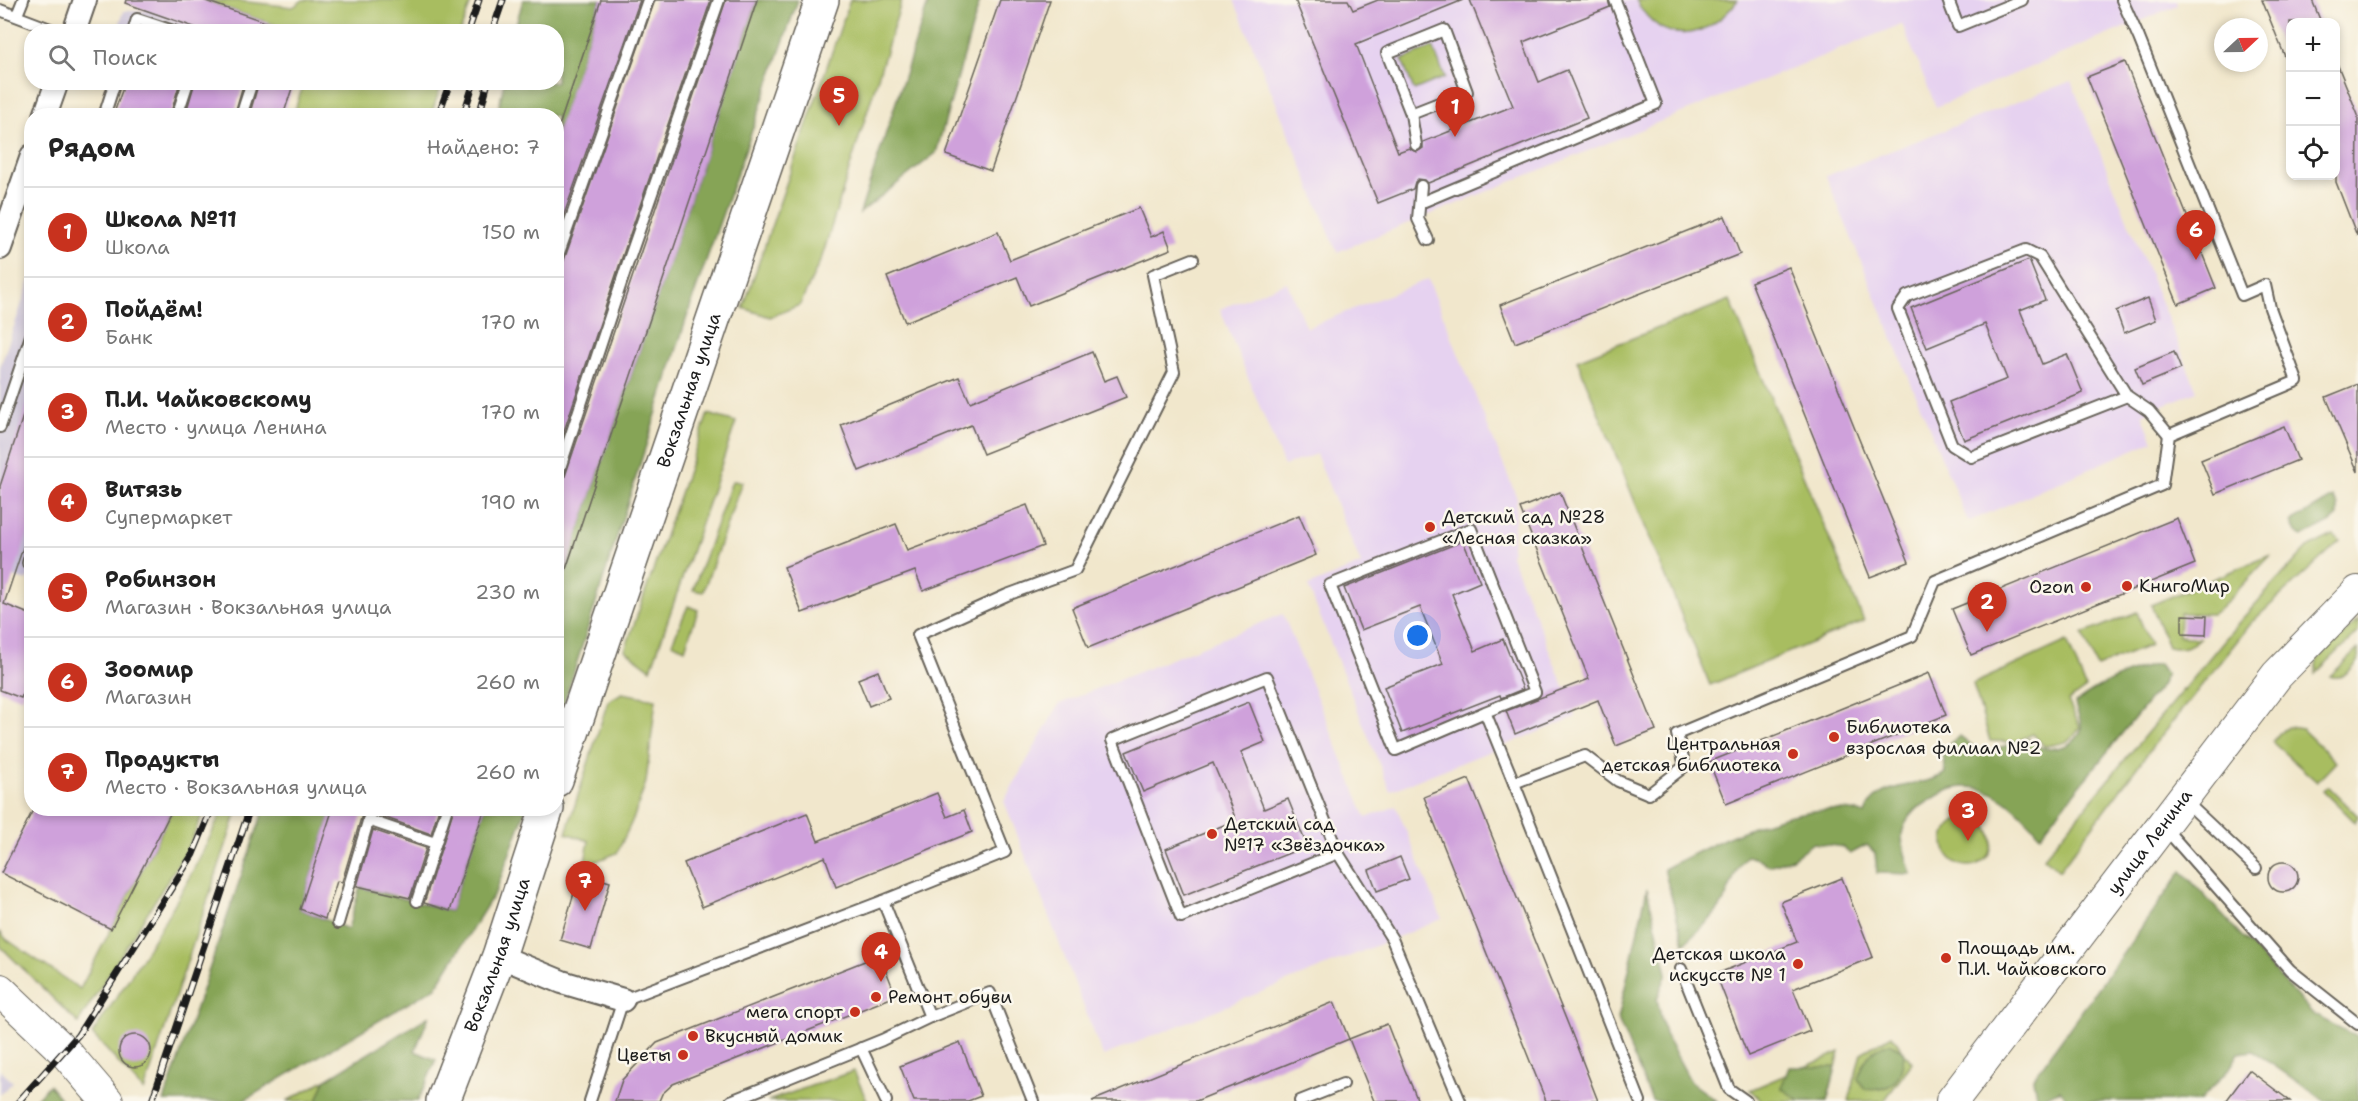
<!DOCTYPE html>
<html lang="ru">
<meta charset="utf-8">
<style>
:root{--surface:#fff;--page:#f2f2f2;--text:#222;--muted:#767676;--line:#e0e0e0;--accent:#c8321e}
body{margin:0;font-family:"Shantell Sans",sans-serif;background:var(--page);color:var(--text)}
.controls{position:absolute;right:18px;top:18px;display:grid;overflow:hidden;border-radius:12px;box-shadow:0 3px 9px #0003}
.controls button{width:54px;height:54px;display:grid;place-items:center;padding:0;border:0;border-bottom:2px solid var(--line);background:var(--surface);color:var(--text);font:30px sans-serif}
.compass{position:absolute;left:2214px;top:18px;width:54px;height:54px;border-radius:50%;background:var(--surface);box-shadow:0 3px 9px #0003;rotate:68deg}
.you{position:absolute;left:1418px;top:636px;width:21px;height:21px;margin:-15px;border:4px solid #fff;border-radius:50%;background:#1a73e8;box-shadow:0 0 0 9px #1a73e833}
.badge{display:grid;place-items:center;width:39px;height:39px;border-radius:50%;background:var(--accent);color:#fff;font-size:20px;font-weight:700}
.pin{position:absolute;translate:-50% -50px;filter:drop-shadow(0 2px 3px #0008)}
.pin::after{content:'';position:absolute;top:32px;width:21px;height:18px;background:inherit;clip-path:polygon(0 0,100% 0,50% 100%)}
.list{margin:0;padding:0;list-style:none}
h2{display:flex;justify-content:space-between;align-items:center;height:78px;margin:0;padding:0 24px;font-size:26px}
h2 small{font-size:20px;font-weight:400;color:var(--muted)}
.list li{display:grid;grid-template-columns:39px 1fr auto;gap:18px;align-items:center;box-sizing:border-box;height:90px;padding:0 24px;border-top:2px solid var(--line)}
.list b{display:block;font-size:22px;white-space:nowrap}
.list p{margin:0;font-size:20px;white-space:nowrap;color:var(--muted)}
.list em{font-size:20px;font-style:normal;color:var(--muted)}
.icon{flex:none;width:33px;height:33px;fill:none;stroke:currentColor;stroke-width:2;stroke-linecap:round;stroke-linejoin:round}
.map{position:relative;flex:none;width:2358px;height:1101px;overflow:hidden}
.search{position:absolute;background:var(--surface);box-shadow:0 3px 9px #0003;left:24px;top:24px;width:540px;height:66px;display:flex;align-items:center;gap:15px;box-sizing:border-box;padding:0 21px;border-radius:24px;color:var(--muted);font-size:22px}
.panel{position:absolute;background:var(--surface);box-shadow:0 3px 9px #0003;left:24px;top:108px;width:540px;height:708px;border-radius:24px}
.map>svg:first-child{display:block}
</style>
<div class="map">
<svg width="2358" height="1101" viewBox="0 0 2358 1101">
<rect width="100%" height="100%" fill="#fbf7ec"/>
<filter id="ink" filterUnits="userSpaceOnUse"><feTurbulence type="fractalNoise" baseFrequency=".0167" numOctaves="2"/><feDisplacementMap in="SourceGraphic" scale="12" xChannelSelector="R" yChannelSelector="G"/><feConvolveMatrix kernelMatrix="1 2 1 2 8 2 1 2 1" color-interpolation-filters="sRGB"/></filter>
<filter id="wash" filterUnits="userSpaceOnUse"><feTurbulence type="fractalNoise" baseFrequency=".008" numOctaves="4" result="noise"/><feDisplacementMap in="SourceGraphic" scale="24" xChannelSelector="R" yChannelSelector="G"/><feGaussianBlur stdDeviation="1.35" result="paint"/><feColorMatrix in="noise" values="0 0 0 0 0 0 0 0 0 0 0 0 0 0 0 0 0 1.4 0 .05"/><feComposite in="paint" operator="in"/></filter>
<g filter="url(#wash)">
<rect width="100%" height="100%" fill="#f1e7cc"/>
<g fill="#e6d2f0">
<path d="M1234,0H2177L2178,5L1936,107L1902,24L1337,252Z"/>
<path d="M2071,81L2197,391L2142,414L2153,441L1968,522L1826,176Z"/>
<path d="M1428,279L1517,498L1511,556L1576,717L1390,791L1308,586L1361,564L1316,454L1284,466L1220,309L1287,282L1306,328Z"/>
<path d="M1283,614L1366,818L1396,806L1442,919L1103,1056L1004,801L1059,704Z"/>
</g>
<g fill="#c8bfd8">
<path d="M153,0H203L293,32H117L124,11H149Z"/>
<path d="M31,277V570L27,581L0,573V367Z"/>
<path d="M0,1070L13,1082L0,1095Z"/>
</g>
<g fill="#a8bd61" stroke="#626c3e" stroke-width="1.5">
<path d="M303,0H472L460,32L292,31L205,1H239L293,7Z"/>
<path d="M850,0H902L822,257L800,305L770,317L743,308Z"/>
<path d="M1636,0H1738C1708,40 1662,49 1636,0Z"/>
<path d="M1433,47L1445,77L1414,90L1402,60Z"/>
<path d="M304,83V82L442,83L431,115H293Z"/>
<path d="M1730,300L1864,621L1710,685L1577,360Z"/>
<path d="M708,414L736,422L651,669L625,650Z"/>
<path d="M732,481L742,482L703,592L693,590Z"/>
<path d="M2333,535L2340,541L2253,621L2153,746L2059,871L2044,857L2240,621L2307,548Z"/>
<path d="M2271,555L2221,608L2212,614L2180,613L2179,636L2200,638C2191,647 2181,650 2168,647L2151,605Z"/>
<path d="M688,606L698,610L685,649L672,643Z"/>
<path d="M2137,612L2150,645L2097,667L2083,634Z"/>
<path d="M2358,620V632L2315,674L2317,660Z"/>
<path d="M2067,641L2086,688L2068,701L2080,727C2072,743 2061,744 2044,746L2033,734L2015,742L1990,741L1973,684Z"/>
<path d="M2358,649V662C2350,670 2342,681 2330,676Z"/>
<path d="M622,693L656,699L646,782L634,817L617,853L584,866L589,841L566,833L608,701Z"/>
<path d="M2288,727L2302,729L2336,762L2317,782L2272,742L2283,729Z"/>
<path d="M2328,786L2358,816L2355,822L2323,790Z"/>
<path d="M173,809H205L187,850L78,1023L0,946V932L6,939L80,989Z"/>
<path d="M223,809H238L144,1091L92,1034C141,962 188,888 223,809Z"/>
<circle cx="1968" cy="842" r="24"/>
<path d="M1892,1035L1912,1063L1884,1101H1849L1861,1053Z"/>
<path d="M1840,1052L1827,1101H1762L1750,1090Z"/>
<path d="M854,1071L867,1101H768Z"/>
<path d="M325,1080L317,1101H287Z"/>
</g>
<g fill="#86a457" stroke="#51603a" stroke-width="1.5">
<path d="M523,0H601L557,135L556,116H497L504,83L556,82V32L514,31Z"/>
<path d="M757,0H798L693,298L557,725V596Z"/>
<path d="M929,0H980L936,153L860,213Z"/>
<path d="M2333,497L2338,505V516L2331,522L2302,537L2295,531L2291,522Z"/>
<path d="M2159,664L2166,674L2162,684L2040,835C2019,810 1992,781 1956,788C1944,790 1933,799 1923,805C1913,810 1901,826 1902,838C1903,850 1908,862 1911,874L1877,873L1875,853L1867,845L1850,854L1844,847L1813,843L1792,858L1769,866L1761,860L1747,856C1733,871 1732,888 1721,906C1712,920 1696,932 1684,944L1664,869C1720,840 1801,796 1865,814C1876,779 1919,790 1946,773L1943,756L1950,743L1960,736L1983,754C1997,746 2013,745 2029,739C2032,742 2036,746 2040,747C2054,752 2077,745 2081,730C2083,721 2076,713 2075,703C2101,684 2127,670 2159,664Z"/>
<path d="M264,809H333L300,909L348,929L360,887L450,911L485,809H526L496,891L436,987L243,1101H164Z"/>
<path d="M2182,871L2314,1015L2358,1037V1101H2325L2253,1051L2239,1053L2230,1068L2200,1101H2068L2060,1090L2037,1101L2033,1079Z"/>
<path d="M1647,889L1667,973L1657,999L1665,1034L1691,1082L1717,1101H1652L1618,1019Z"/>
<path d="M429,1016L415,1051L436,1060L418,1101H317L325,1080Z"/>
<path d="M1889,1043L1904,1051C1903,1078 1893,1093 1865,1089L1858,1079C1865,1059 1868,1051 1889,1043Z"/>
<path d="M1789,1067H1836L1827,1101H1800L1781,1088Z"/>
<path d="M49,1085L62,1101H34Z"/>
</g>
<g id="blocks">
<g fill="#cfa1db">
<path d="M126,0H203L285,29L284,32H208L125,3Z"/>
<path d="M601,0H640L556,237V135Z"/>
<path d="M655,0H711L618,269L556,455V268L563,263Z"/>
<path d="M726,0H757L560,587L556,586V487L563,482Z"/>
<path d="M1000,0H1050L991,171L946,155Z"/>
<path d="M1295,0H1348L1353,10L1378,0H1463L1356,44L1398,152L1409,148L1417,152L1423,148V142L1513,106L1470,0H1608L1610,7L1523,42L1539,82L1567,70L1587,118L1428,183L1425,180L1418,179L1415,182L1413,189L1378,203Z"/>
<path d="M2262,0H2312L2321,22H2290V69Z"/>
<path d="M2336,61L2358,115L2357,236L2336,182Z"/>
<path d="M2125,62L2216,288L2178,304L2087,77Z"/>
<path d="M125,82H180L170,116H113Z"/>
<path d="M195,82H244L234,116H185Z"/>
<path d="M259,82H294L283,116H249Z"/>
<path d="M1139,208L1151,237L1164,231L1171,249L1029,306L1017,277L905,322L887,277L998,232L1010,260Z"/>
<path d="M1725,216L1740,254L1515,343L1500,305Z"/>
<path d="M2029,260L2045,300L2020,310L2042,364L2067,354L2083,393L1964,440L1949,402L2007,379L1985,324L1927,348L1911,308Z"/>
<path d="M1789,267L1909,562L1870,577L1751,282Z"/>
<path d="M2148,298L2156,320L2124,333L2116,311Z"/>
<path d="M1092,352L1104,381L1117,376L1126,397L983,454L971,425L859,471L841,425L959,377L970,402Z"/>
<path d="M2174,352L2181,369L2142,385L2135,368Z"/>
<path d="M2358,384V472L2326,397Z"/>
<path d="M28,401L32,402V521L4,604L32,615V672L21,698L0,690V486Z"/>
<path d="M2284,426L2298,460L2215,494L2201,460Z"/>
<path d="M1560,492L1656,730L1616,746L1598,700L1515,734L1506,711L1589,679L1520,508Z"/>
<path d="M1027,505L1043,546L923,591L915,571L802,613L784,567L896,524L907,550Z"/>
<path d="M1299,515L1316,555L1088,648L1072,608Z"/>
<path d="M2177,518L2195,564L1971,655L1952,609Z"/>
<path d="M1463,541L1480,582L1452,594L1475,651L1503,639L1523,689L1501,698L1500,695L1402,733L1384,687L1443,664L1420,607L1361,630L1344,588Z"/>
<path d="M2182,615L2207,616L2206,635L2182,634Z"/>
<path d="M878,671L889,698L869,706L858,679Z"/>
<path d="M1929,673L1946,715L1726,804L1709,762Z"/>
<path d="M1249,702L1265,742L1241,752L1253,782L1264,809L1288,799L1307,846L1184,895L1166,849L1236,820L1226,794L1213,763L1143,792L1126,752Z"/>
<path d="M1469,779L1570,1029L1598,1101H1546L1424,797Z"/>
<path d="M937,793L947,817L964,810L972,832L836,887L825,857L702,907L684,863L807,813L818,841Z"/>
<path d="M34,808H173L111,929L1,873Z"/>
<path d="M333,808H364L342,882L337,881L325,919L300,909Z"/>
<path d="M379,808H439L431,834L378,815Z"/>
<path d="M454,808H485L450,911L424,903Z"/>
<path d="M373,830L426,848L410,898L357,886Z"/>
<path d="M1400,857L1409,879L1377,891L1369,870Z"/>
<circle cx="2283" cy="877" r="15"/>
<path d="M580,873L610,882L591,949L560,940Z"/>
<path d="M1842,878L1873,957L1793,989L1810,1031L1748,1056L1716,974L1797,942L1781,902Z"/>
<path d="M880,955L896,996L673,1084L662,1094L659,1101H615L622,1080L657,1043Z"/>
<path d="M1334,1002L1349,1039L1196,1101H1092Z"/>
<path d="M1387,1024L1405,1070L1418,1101H1374L1349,1039Z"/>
<circle cx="135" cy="1051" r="16"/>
<path d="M960,1042L981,1096L968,1101H914L900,1066Z"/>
<path d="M2249,1070L2290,1101H2226Z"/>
</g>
</g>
</g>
<g filter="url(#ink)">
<use href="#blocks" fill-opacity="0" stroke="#67635a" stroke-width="1.5"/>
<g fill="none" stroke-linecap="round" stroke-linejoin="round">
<defs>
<g id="lane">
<path d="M1948,0L1958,26L2022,0"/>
<path d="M0,10L58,32"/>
<path d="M17,15L23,0"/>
<path d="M1444,30L1467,92L1411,114L1387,53Z"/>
<path d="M133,32L137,19L176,32"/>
<path d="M1411,114L1416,145"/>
<path d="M104,116L115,82"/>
<path d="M177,116L188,82"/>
<path d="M241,116L252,82"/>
<path d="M1421,186L1418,219L1428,240"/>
<path d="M1420,203L1656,104L1615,0"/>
<path d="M556,261L648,0"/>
<path d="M2127,396L1971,457L1952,445L1898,309L1907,296L2026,250L2040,257L2127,396L2149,411L2169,435"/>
<path d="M0,427L32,333"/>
<path d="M556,480L625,271L719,0"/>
<path d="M28,563L32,551"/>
<path d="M1485,712L1396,750L1330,585L1471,529L1535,692L1485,712L1514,783"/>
<path d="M2184,800L2256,868"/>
<path d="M368,820L435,843"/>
<path d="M2164,827L2290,970L2358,1024"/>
<path d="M1338,853L1181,917L1112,740L1267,677L1338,853L1392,939L1460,1101"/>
<path d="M417,901L447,808"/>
<path d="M338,923L372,808"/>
<path d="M1681,969L1729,1089L1746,1101"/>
<path d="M930,1017L990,993L1033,1101"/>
<path d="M861,1048L886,1101"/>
<path d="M590,1101L623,1000L883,901"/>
<path d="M731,1101L882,1040L930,1017L883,901L1005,852L918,635L1007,595L1075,570L1174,372L1153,275L1193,259"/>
<path d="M1300,1101L1343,1084"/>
<path d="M1640,1101L1514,783L1585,756L1618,781L1649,794L1685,766L1677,734L1912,636L1935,581L2162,485L2169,435L2297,381L2270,308L2265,285L2242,295L2139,38L2122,0"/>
</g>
<g id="street">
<path d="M74,32L85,0"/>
<path d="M45,116L57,82"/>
<path d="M0,248L32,156"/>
<path d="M499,956L562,982L623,1000"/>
</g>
<g id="secondary">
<path d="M0,990L65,1052L107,1101"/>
<path id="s1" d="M1952,1101L2277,675L2358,592"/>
</g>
<g id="primary">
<path id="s2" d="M556,780L822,0"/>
<path id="s3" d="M443,1101L499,956L547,808"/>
</g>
</defs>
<use href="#lane" stroke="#67635a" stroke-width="14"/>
<use href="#street" stroke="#67635a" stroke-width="26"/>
<use href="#secondary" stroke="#67635a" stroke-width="34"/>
<use href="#primary" stroke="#67635a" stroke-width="36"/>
<use href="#lane" stroke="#fff" stroke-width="10"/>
<use href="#street" stroke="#fff" stroke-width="22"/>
<use href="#secondary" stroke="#fff" stroke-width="32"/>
<use href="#primary" stroke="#fff" stroke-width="33"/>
<defs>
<g id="rail">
<path d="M468,32L479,0"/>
<path d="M492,32L503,0"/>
<path d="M438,116L450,82"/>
<path d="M463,116L474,82"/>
<path d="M479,116L488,82"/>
<path d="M19,1101L78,1035L193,854L212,808"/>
<path d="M152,1101L250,808"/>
</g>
</defs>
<use href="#rail" stroke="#1c1c1c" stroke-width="7"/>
<use href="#rail" stroke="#fbf7ec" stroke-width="4.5" stroke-dasharray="14" stroke-linecap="butt"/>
</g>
</g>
<g fill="#c8321e" stroke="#fbf7ec" stroke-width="2">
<circle cx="1430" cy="527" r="6"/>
<circle cx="2127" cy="586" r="6"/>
<circle cx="2086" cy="587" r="6"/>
<circle cx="1834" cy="737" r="6"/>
<circle cx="1793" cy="754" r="6"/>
<circle cx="1212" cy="834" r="6"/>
<circle cx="1946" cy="958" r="6"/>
<circle cx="1798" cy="964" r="6"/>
<circle cx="876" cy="997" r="6"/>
<circle cx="855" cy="1012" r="6"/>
<circle cx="693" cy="1036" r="6"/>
<circle cx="683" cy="1055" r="6"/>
</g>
<g text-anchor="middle" stroke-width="5" stroke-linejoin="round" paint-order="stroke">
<g font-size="18" fill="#1c1c1c" stroke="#fbf7ec">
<text dy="6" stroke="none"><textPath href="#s2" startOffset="412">Вокзальная улица</textPath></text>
<text dy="6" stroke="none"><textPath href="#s1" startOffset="326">улица Ленина</textPath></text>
<text dy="6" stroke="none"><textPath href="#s3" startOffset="156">Вокзальная улица</textPath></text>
</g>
<g font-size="18" fill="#1c1c1c" stroke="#fbf7ec" text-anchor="start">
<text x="1442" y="523">Детский сад №28<tspan x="1442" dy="21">«Лесная сказка»</tspan></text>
<text x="2139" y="592">КнигоМир</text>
<text x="2074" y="593" text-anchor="end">Ozon</text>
<text x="1846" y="733">Библиотека<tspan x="1846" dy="21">взрослая филиал №2</tspan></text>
<text x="1781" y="750" text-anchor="end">Центральная<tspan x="1781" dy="21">детская библиотека</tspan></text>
<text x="1224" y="830">Детский сад<tspan x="1224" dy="21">№17 «Звёздочка»</tspan></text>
<text x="1958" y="954">Площадь им.<tspan x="1958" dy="21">П.И. Чайковского</tspan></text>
<text x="1786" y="960" text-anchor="end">Детская школа<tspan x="1786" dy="21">искусств № 1</tspan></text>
<text x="888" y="1003">Ремонт обуви</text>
<text x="843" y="1018" text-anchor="end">мега спорт</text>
<text x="705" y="1042">Вкусный домик</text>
<text x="671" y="1061" text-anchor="end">Цветы</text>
</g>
</g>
</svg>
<div class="controls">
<button>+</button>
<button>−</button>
<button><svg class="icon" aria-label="locate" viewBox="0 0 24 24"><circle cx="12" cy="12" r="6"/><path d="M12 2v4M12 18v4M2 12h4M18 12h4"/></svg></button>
</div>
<svg class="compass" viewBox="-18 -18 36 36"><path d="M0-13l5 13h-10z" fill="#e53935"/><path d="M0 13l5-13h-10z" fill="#767676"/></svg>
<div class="you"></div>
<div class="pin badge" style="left:1455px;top:137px">1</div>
<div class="pin badge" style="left:1987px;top:632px">2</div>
<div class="pin badge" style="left:1968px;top:841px">3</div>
<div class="pin badge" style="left:881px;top:982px">4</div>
<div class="pin badge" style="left:839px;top:126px">5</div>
<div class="pin badge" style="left:2196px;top:260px">6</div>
<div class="pin badge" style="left:585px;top:911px">7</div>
<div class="search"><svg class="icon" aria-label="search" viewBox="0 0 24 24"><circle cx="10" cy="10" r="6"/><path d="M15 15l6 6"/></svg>Поиск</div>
<section class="panel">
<h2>Рядом<small>Найдено: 7</small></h2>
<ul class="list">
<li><span class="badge">1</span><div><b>Школа №11</b><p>Школа</p></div><em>150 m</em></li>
<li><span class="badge">2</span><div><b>Пойдём!</b><p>Банк</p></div><em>170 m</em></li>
<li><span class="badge">3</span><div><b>П.И. Чайковскому</b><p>Место · улица Ленина</p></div><em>170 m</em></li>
<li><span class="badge">4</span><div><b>Витязь</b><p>Супермаркет</p></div><em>190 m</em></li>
<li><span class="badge">5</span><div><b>Робинзон</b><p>Магазин · Вокзальная улица</p></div><em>230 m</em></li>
<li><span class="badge">6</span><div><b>Зоомир</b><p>Магазин</p></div><em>260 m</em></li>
<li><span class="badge">7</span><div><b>Продукты</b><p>Место · Вокзальная улица</p></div><em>260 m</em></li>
</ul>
</section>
</div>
